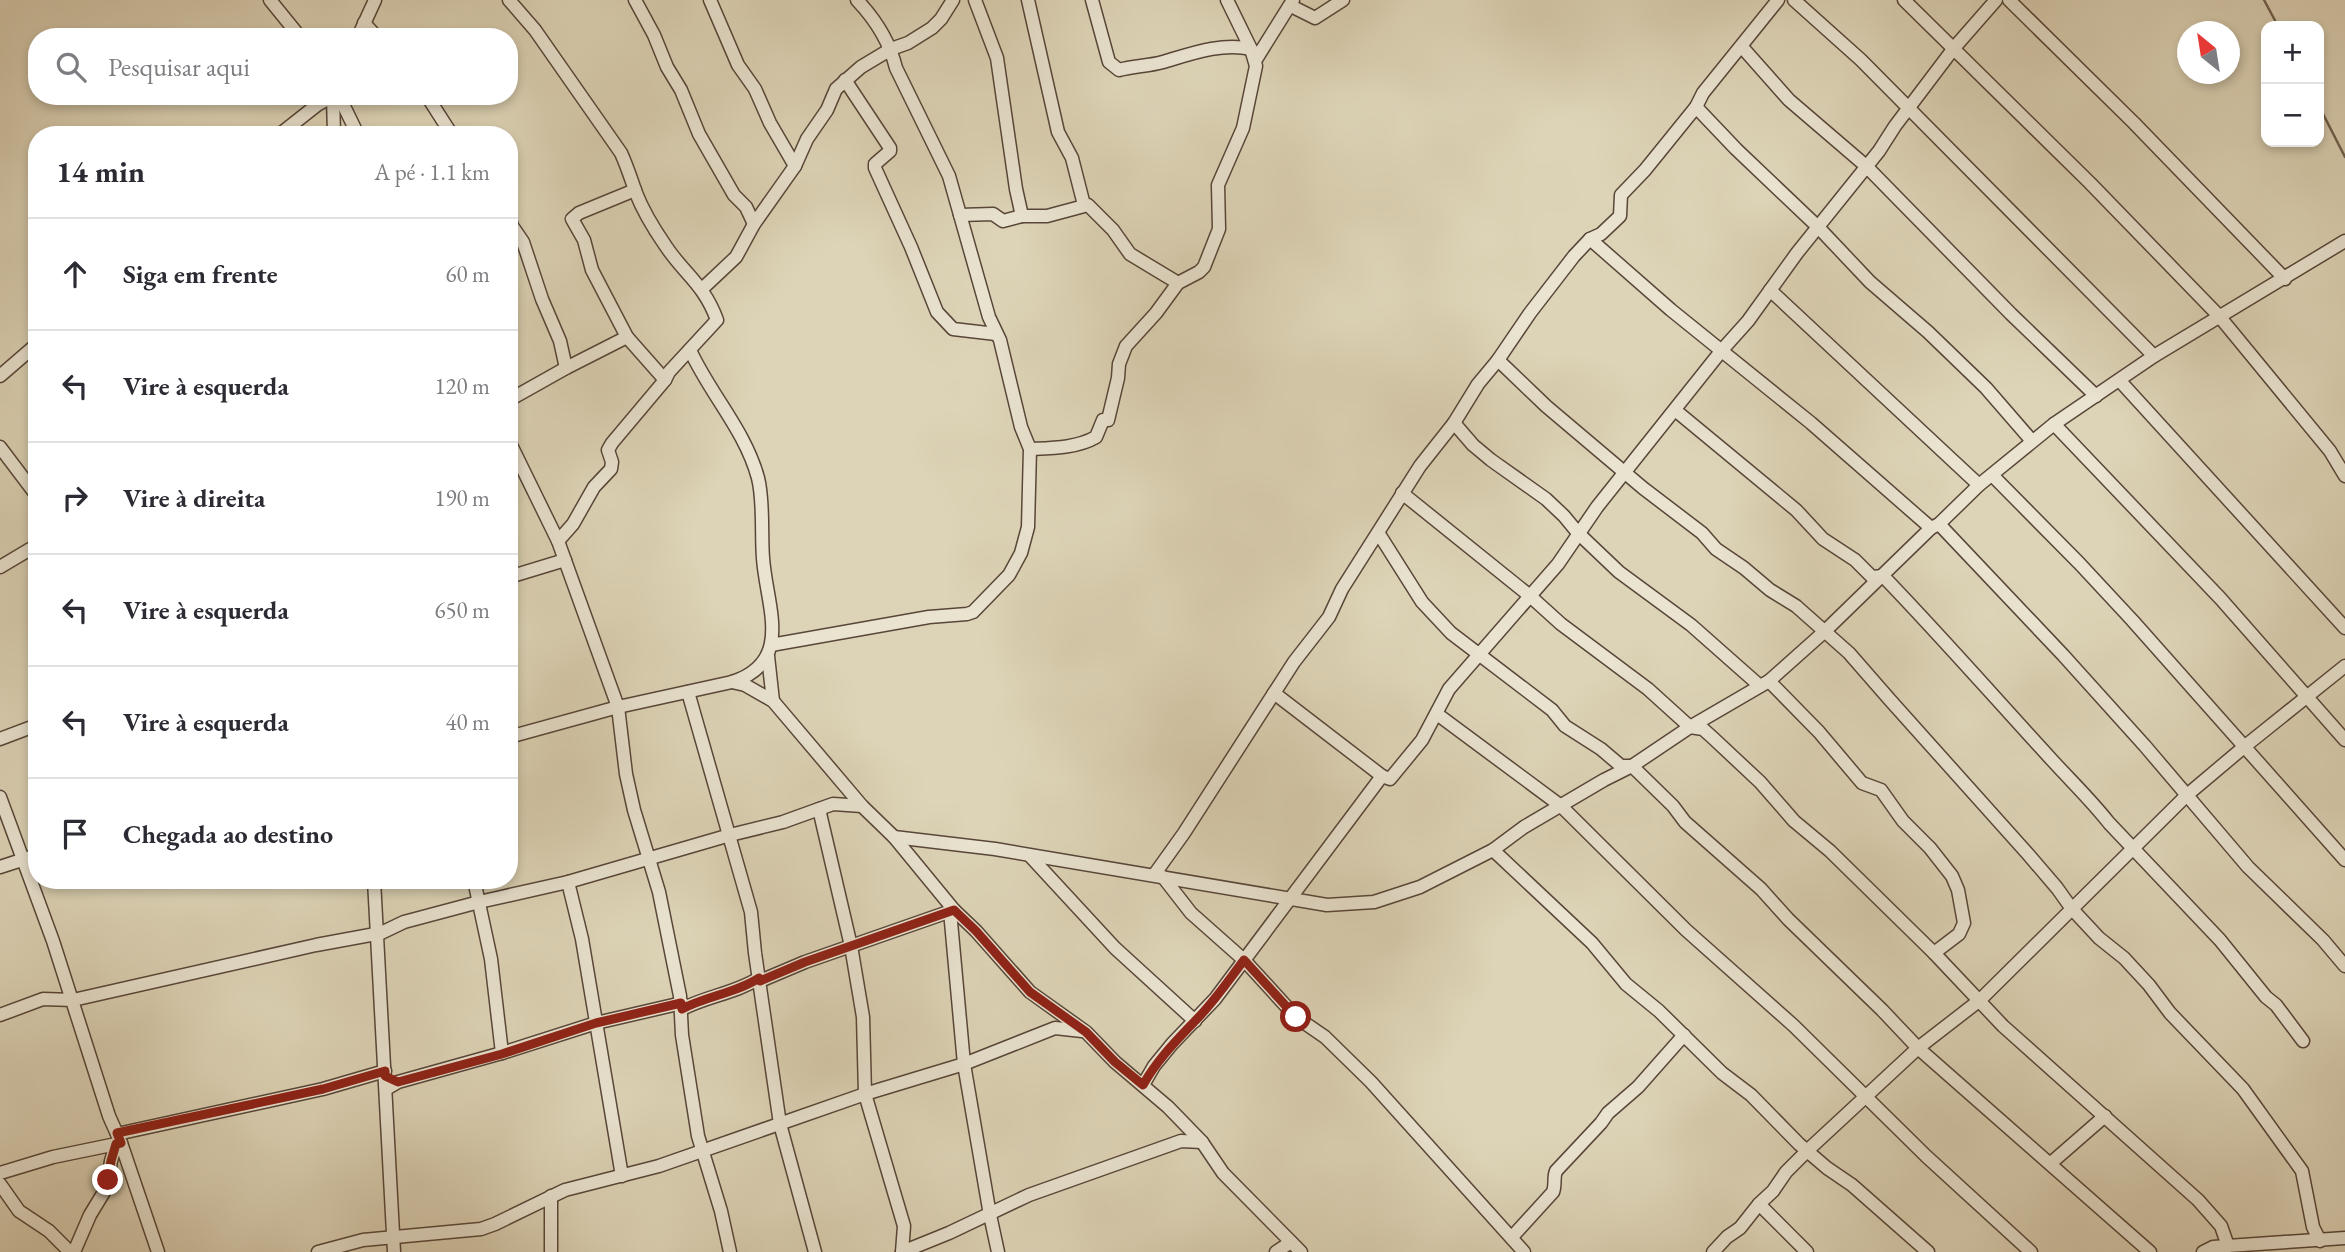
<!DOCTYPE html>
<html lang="pt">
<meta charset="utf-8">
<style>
:root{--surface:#fff;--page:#f2f2f3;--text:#2b2b33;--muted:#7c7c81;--line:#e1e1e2}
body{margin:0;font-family:"EB Garamond",serif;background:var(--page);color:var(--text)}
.controls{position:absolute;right:21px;top:21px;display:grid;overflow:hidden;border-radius:14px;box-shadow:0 4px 10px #0003}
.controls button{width:63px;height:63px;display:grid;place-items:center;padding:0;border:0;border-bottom:2px solid var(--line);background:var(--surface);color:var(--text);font:35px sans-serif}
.compass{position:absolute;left:2177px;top:21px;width:63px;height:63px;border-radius:50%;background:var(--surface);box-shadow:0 4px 10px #0003;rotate:330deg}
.stop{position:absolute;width:21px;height:21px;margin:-16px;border:5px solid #8f2418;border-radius:50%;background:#fff}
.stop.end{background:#8f2418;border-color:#fff;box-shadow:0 2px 7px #0008}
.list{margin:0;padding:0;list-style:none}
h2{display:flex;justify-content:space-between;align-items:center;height:91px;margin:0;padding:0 28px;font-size:30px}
h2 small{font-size:23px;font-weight:400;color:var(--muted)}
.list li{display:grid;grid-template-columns:46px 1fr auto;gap:21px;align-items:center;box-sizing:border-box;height:112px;padding:0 28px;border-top:2px solid var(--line)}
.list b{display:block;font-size:26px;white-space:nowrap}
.list em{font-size:23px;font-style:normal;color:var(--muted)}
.icon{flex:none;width:38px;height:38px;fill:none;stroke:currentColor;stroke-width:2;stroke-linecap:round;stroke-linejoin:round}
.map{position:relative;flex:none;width:2345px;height:1252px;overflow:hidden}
.search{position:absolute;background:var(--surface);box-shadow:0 4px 10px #0003;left:28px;top:28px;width:490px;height:77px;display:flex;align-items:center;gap:18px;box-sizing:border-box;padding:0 24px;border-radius:28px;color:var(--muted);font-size:26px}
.panel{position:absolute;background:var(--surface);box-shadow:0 4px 10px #0003;left:28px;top:126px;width:490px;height:763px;border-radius:28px}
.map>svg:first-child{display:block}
</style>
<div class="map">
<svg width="2345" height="1252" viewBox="0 0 2345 1252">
<rect width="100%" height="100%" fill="#ddd4b7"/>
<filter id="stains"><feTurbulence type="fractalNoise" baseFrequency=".00286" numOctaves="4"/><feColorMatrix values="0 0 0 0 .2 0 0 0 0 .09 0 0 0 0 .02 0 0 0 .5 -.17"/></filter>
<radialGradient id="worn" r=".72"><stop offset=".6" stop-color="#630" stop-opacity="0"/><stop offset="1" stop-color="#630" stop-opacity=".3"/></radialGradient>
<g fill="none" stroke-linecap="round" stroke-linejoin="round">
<g stroke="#726252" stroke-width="2.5">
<path d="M2264,0L2278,26"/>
<path d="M2319,106L2345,157"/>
</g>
<defs>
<g id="minor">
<path d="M270,0L300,37"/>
<path d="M509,0L535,30L621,153C627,166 631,179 636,193C643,211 654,229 665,245C684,274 704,284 717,320L669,372L665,380L612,443L608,450L612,462L611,469L594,487L573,524L558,541"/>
<path d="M635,0L654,35L667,67L681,90L699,134L734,195L746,207L754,224"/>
<path d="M710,0L738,65L755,89L770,123L795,166"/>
<path d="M975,0L997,58L1016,189L1022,216"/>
<path d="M1028,0L1058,132L1072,158L1084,205"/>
<path d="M1092,0L1109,62L1119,70C1133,66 1149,66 1163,62C1190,54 1222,42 1251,49"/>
<path d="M1794,0L1861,60L2154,356"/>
<path d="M1904,0L2090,183L2219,316L2330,451L2345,476"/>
<path d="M2009,0L2134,123L2285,279"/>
<path d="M1291,6L1315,18L1343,0"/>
<path d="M364,23L377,37"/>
<path d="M358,37L375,0"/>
<path d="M1742,47L1789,100L1866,166L2011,314L2096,396"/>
<path d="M1255,61L1293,0"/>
<path d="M845,80L890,148V151L875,164V168L911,247L937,312L953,329L996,334"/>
<path d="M333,96L334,135"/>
<path d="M339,96L358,135"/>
<path d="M427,96L452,135"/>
<path d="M1696,107L1736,149L1818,227L1870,282L1928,332L1986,388L2032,441"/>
<path d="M279,135L317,105L333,96"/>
<path d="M635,190L579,213L572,219L584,240L592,270L627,337L665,380"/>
<path d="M960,215L993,214L1003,221L1022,216H1047L1088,205L1113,230L1130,254L1178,283"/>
<path d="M509,216L512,226L523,242L542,299L560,341L566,368"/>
<path d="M1590,239L1671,310L1811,423L1931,528"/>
<path d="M702,289L736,257L754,224L795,166L807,139L827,110L836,89L861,67L891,49L908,43L932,28L941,19L953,0"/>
<path d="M1770,290L1979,485"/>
<path d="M1498,360L1546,406L1643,488L1702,533L1716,549L1744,568L1770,590L1796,606L1849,653L1890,700L2027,853L2057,888L2072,909L2099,938L2124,958L2149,985L2170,1013L2243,1089L2302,1171L2313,1227L2320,1241"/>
<path d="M0,376L37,344"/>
<path d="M2120,381L2345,628"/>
<path d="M509,400L566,368L627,337"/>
<path d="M1675,410L1796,510L1823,539L1855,560L1872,577L1883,576C1940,635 1995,698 2051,759C2071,781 2091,800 2109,823L2220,940L2266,997L2276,1005L2303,1041"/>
<path d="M1454,423L1473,445L1491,460L1546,499L1564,516L1578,533L1619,572L1691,625L1760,686"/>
<path d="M2054,424L2220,598L2345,740"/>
<path d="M509,441L558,541L618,707L626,774L634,810L659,892L680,996L682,1035L698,1136L721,1211L730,1252"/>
<path d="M0,447L37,496"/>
<path d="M1030,449C1052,448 1077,448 1096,437L1103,420H1108L1118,378L1119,364L1126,346L1156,313L1178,283L1199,272L1204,267L1219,229L1218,185L1243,128L1256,66L1251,49L1227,0"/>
<path d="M1992,475L2079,563L2132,620L2345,860"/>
<path d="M1402,493L1530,596L1561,624L1648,689L1690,727L1703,729L1713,738L1760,782L1794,821L1830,851L1934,953L2003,1026L2198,1200L2221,1226L2228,1246"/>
<path d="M1939,524L2063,655L2145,746L2248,867L2323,940L2345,966"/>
<path d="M1379,534L1422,602L1451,633L1552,710L1565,726L1601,749L1621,766H1632L1673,806L1685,822L1761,889L1788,919L1882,1010L1918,1048L2150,1252"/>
<path d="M0,567L37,545"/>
<path d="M509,577L565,560"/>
<path d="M771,645L929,617L967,614L973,612L1009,575L1021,553L1028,527L1030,449L1021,427L1000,340L989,317L949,176L896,68C890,43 875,19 857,0"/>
<path d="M768,656L773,701"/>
<path d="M1769,681L1819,732L1862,783L1881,790L1903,821L1930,848L1952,876L1958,890L1964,923L1959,934L1934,953"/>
<path d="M732,682L745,685L773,701L862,806L894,837L954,910L976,931L1030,992L1086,1032L1115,1062L1168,1107L1202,1142L1223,1173L1301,1252"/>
<path d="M688,692L751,912L755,953L780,1124L815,1252"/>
<path d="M1274,693L1382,776"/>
<path d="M1437,714L1561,806L1686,930L1794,1026L1926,1156L2031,1252"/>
<path d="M509,737L618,707L732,682C795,662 766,605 763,558C761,533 764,501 758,478C745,430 710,394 690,350"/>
<path d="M0,739L37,725"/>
<path d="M0,797L53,941L109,1116L121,1143L158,1252"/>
<path d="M819,809L851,946L863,1017L865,1094L904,1226L902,1252"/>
<path d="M894,837L995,849L1327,905L1374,902L1420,887L1493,850L1524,827L1604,780L1632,766L1690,727L1769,681L1824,632L1931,528L1939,524L1979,485L2054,424L2154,356L2345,241"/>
<path d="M1493,850L1592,943L1626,984L1659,1011L1722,1073L1751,1095L1799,1144L1827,1168L1852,1185L1928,1252"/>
<path d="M1030,856L1115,948L1195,1021"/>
<path d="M0,867L37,855"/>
<path d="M1154,875L1184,833L1294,662L1329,617L1342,589L1420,466L1454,423L1478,384L1498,360L1530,313L1574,256L1590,239L1601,234L1620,216L1621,195L1645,170L1696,107L1703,93L1778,0"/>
<path d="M1163,877L1191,913L1244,960L1296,1017L1325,1037L1371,1082L1524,1252"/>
<path d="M374,880L394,1252"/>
<path d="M474,880L491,959L502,1053"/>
<path d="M568,882L582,939L622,1176"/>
<path d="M950,911L964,1064L990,1215L998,1252"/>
<path d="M760,981L805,962L954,910"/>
<path d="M682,1009C707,996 736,993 759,978"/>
<path d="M0,1015L43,999L73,1000L316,945L381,933L404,922L479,902L568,882L730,835L783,822L833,804L862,806"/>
<path d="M1143,1085L1154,1066L1172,1044L1215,999L1382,776L1390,779L1422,740L1449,689L1558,564L1597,507L1722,350L1748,321L1797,253L1879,151L1895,126L1954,48L1996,0"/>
<path d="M386,1089L398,1082L502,1053L596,1023L682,1003"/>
<path d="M117,1134L323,1089L385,1071"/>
<path d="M2051,1163L2105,1116"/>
<path d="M0,1173L53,1157L121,1143"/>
<path d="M0,1184L19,1211L49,1231L70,1252"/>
<path d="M551,1196V1252"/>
<path d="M1759,1204L1807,1252"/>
<path d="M1512,1237L1553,1192C1556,1184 1553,1178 1556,1171L1601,1123L1608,1113L1638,1087L1684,1035"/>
<path d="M74,1252L90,1215L107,1187L111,1161L116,1144"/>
<path d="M318,1252L363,1240L481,1229L495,1224L565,1190L659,1166L865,1094L964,1064L1055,1028L1082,1031"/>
<path d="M902,1252L949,1233L1029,1195L1181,1141L1202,1142"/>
<path d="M1276,1252L1291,1242"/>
<path d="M1713,1252L1727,1237L1740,1228L1759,1204L1773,1191L1786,1172L1808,1150L1918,1048L1980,1000L2187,795L2244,747L2345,666"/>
<path d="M2203,1252L2213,1247L2345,1238"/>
</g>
</defs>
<use href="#minor" stroke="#584639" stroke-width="15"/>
<use href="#minor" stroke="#e9e3d0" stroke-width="12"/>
</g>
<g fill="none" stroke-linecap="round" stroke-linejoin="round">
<path stroke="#8f2418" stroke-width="9" d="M108,1180L111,1161L116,1144L121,1143L117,1133L323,1089L385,1071V1076L398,1082L502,1054L596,1023L681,1003L682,1009C707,996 736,993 759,978L760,981L805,962L954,910L976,931L1030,992L1086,1032L1115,1062L1143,1085C1157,1060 1175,1042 1195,1021C1214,1002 1228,981 1244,960L1296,1017"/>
</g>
<rect width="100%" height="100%" filter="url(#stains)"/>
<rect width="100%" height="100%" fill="url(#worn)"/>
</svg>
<div class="controls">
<button>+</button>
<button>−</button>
</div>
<svg class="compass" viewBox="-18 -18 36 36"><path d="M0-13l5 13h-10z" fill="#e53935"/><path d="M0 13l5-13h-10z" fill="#7c7c81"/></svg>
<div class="stop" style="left:1296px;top:1017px"></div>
<div class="stop end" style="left:108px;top:1180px"></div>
<div class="search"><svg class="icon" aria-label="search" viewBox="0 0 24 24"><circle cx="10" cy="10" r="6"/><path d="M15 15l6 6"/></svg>Pesquisar aqui</div>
<section class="panel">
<h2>14 min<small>A pé · 1.1 km</small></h2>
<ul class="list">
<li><svg class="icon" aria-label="ahead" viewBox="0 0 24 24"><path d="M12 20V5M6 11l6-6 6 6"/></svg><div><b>Siga em frente</b></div><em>60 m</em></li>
<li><svg class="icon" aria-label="left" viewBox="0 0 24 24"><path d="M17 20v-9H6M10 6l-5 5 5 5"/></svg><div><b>Vire à esquerda</b></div><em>120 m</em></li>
<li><svg class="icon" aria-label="right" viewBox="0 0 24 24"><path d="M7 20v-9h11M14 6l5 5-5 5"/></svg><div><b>Vire à direita</b></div><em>190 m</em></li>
<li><svg class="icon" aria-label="left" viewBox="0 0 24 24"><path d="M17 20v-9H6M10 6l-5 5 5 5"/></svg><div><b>Vire à esquerda</b></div><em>650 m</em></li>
<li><svg class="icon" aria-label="left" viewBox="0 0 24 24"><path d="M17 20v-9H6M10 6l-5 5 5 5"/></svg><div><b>Vire à esquerda</b></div><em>40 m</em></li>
<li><svg class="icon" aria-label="arrive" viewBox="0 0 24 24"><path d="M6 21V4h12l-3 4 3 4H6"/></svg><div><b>Chegada ao destino</b></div></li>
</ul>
</section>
</div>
